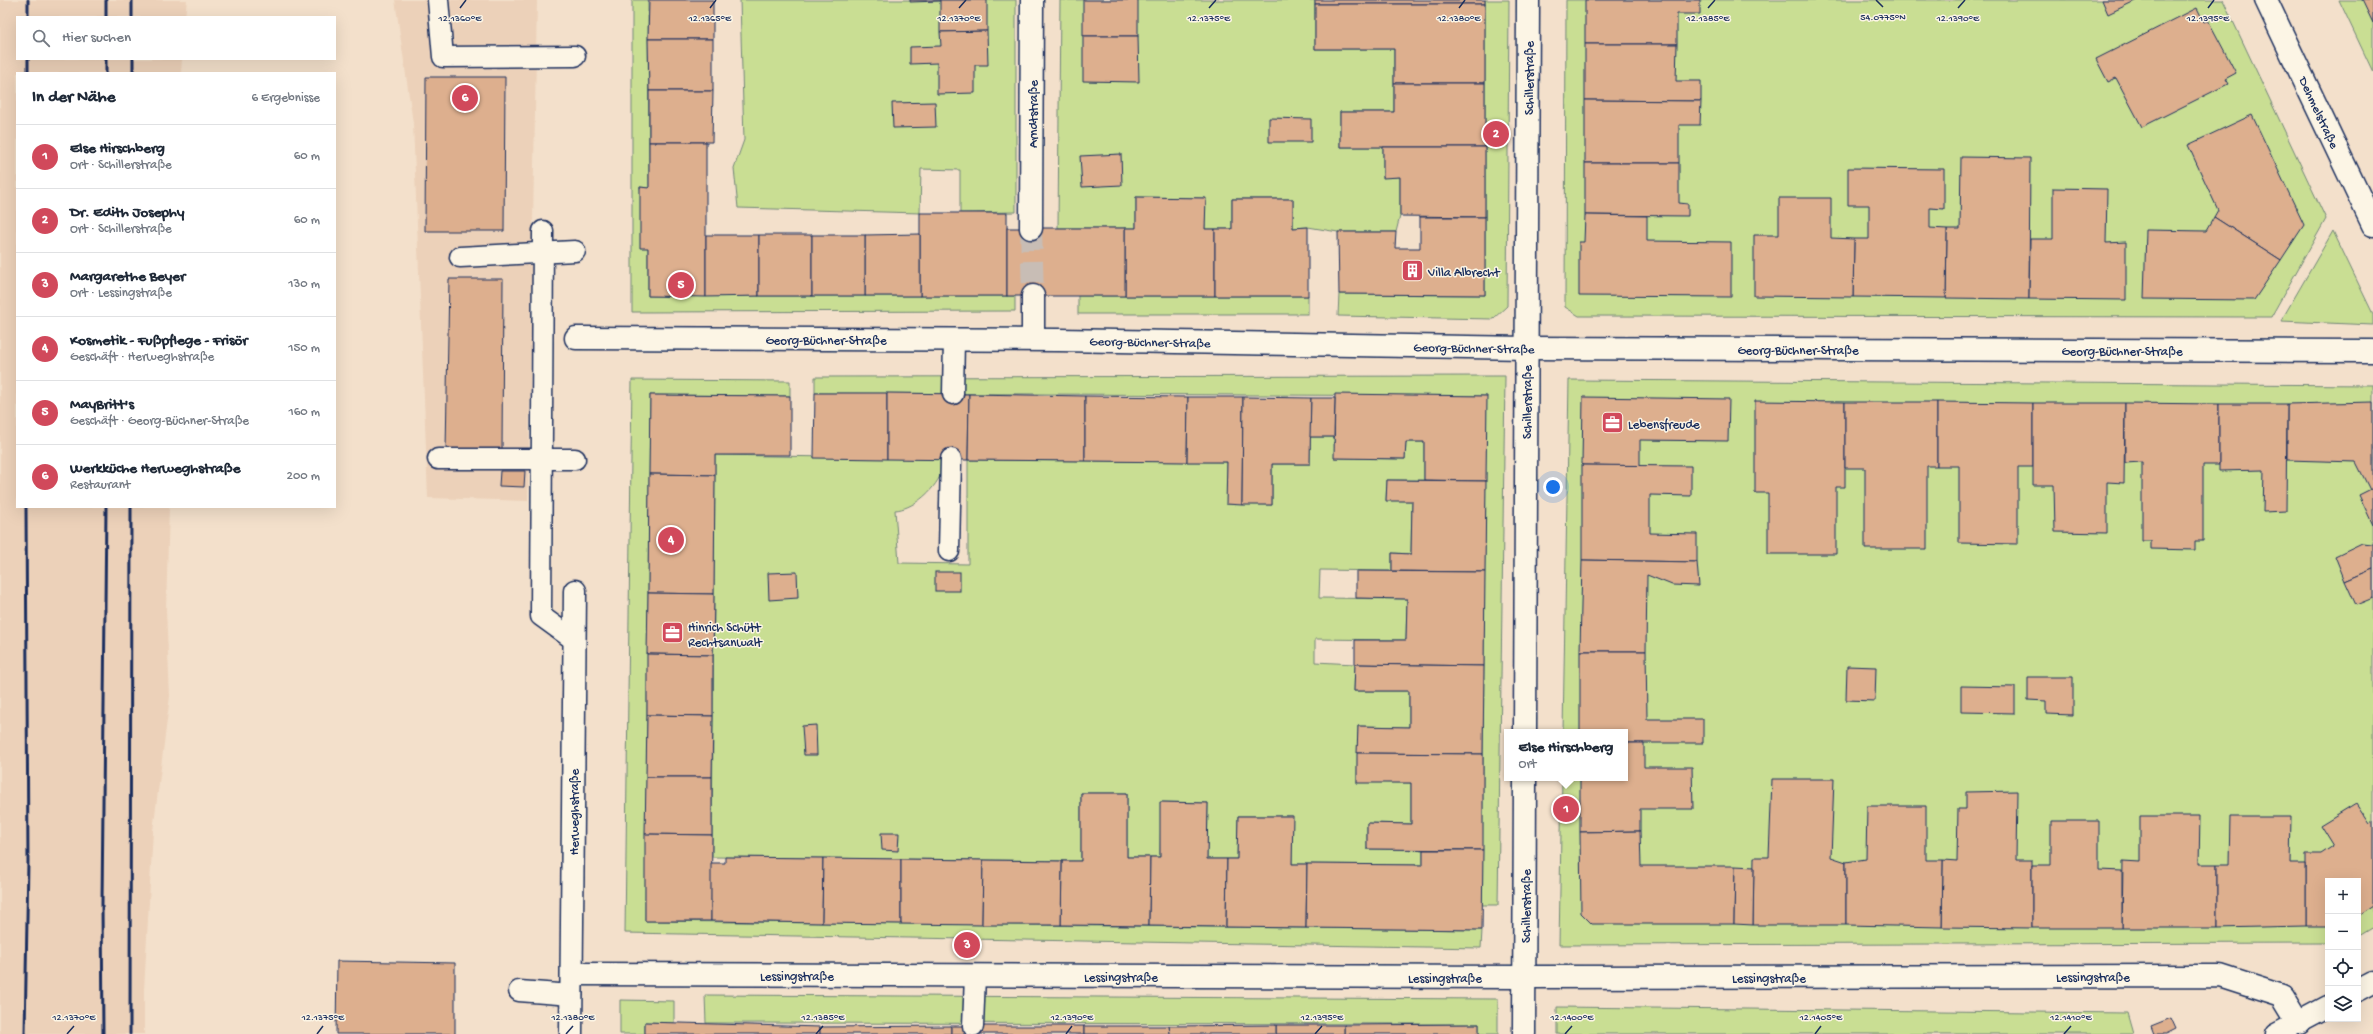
<!DOCTYPE html>
<html lang="de">
<meta charset="utf-8">
<style>
:root{--surface:#fff;--page:#f6f6f7;--text:#1f2937;--muted:#747a83;--line:#e0e1e3;--accent:#d1495b}
body{margin:0;font-family:"Gochi Hand",sans-serif;background:var(--page);color:var(--text)}
.controls{position:absolute;right:12px;bottom:12px;display:grid;overflow:hidden;border-radius:0px;box-shadow:0 4px 16px #0002}
.controls button{width:36px;height:36px;display:grid;place-items:center;padding:0;border:0;border-bottom:1px solid var(--line);background:var(--surface);color:var(--text);font:20px sans-serif}
.you{position:absolute;left:1553px;top:487px;width:14px;height:14px;margin:-10px;border:3px solid #fff;border-radius:50%;background:#1a73e8;box-shadow:0 0 0 6px #1a73e833}
.badge{display:grid;place-items:center;width:26px;height:26px;border-radius:50%;background:var(--accent);color:#fff;font-size:13px;font-weight:700}
.pin{position:absolute;translate:-50% -50%;border:2px solid #fff;box-shadow:0 1px 4px #0006}
.popup{position:absolute;left:1504px;top:729px;width:124px;height:52px;box-sizing:border-box;display:grid;place-content:center;border-radius:0px;background:var(--surface);filter:drop-shadow(0 1px 3px #0005);font-size:13px;white-space:nowrap;color:var(--muted)}
.popup b{font-size:15px;color:var(--text)}
.popup::after{content:'';position:absolute;left:50%;top:100%;margin-left:-8px;border:8px solid transparent;border-top-color:var(--surface)}
.list{margin:0;padding:0;list-style:none}
h2{display:flex;justify-content:space-between;align-items:center;height:52px;margin:0;padding:0 16px;font-size:17px}
h2 small{font-size:13px;font-weight:400;color:var(--muted)}
.list li{display:grid;grid-template-columns:26px 1fr auto;gap:12px;align-items:center;box-sizing:border-box;height:64px;padding:0 16px;border-top:1px solid var(--line)}
.list b{display:block;font-size:15px;white-space:nowrap}
.list p{margin:0;font-size:13px;white-space:nowrap;color:var(--muted)}
.list em{font-size:13px;font-style:normal;color:var(--muted)}
.icon{flex:none;width:22px;height:22px;fill:none;stroke:currentColor;stroke-width:2;stroke-linecap:round;stroke-linejoin:round}
.map{position:relative;flex:none;width:2373px;height:1034px;overflow:hidden}
.search{position:absolute;background:var(--surface);box-shadow:0 4px 16px #0002;left:16px;top:16px;width:320px;height:44px;display:flex;align-items:center;gap:10px;box-sizing:border-box;padding:0 14px;border-radius:0px;color:var(--muted);font-size:15px}
.panel{position:absolute;background:var(--surface);box-shadow:0 4px 16px #0002;left:16px;top:72px;width:320px;height:436px;border-radius:0px}
.map>svg:first-child{display:block}
</style>
<div class="map">
<svg width="2373" height="1034" viewBox="0 0 2373 1034">
<rect width="100%" height="100%" fill="#f3e0cb"/>
<filter id="ink" filterUnits="userSpaceOnUse"><feTurbulence type="fractalNoise" baseFrequency=".025" numOctaves="2"/><feDisplacementMap in="SourceGraphic" scale="8" xChannelSelector="R" yChannelSelector="G"/><feConvolveMatrix kernelMatrix="1 2 1 2 8 2 1 2 1" color-interpolation-filters="sRGB"/></filter>
<g filter="url(#ink)">
<g fill="#ecd1b9">
<path d="M0,0H187L185,17H17V59H182L181,73H17V507H169L166,610L170,696L153,831L144,990V1034H0Z"/>
<path d="M395,0H537L528,501L428,498L413,123Z"/>
</g>
<g fill="#c9de93" stroke="#728678">
<path d="M632,0H648L649,188L640,187L648,248V296H1015V311L632,312Z"/>
<path d="M740,0H1016V212L960,213V170L921,169L920,213L738,208L734,168L744,140Z"/>
<path d="M1060,0H1315V49H1394V112H1340V147H1383V177H1400V216L1396,232H1338L1308,227L1293,228V199H1232V229H1205V198L1136,197V228H1058Z"/>
<path d="M1485,0H1509L1507,306L1493,319L1338,316L1339,294L1485,295Z"/>
<path d="M1566,0H2223L2326,219L2271,317L1579,316L1565,307Z"/>
<path d="M2339,0H2373V72Z"/>
<path d="M2333,231L2373,314V325L2281,321Z"/>
<rect x="1078" y="296" width="230" height="18"/>
<path d="M1505,376L1498,905H1482L1486,396L815,393V377Z"/>
<path d="M632,380L790,381V396L650,395L645,921L1482,930L1481,948L625,933Z"/>
<path d="M1569,380L2373,385V927L2358,936V881H2328V943L1559,945L1562,778H1625V732H1563Z"/>
<path d="M1310,437H1334L1335,458L1405,459L1406,442H1424V480H1387L1386,500L1412,501L1411,554L1392,553V571L1320,570L1319,598L1407,599L1406,640L1315,639V662L1355,664L1354,691H1409V727L1358,726L1357,782L1411,783V824L1367,823V849L1423,850V865L1292,864V816H1238L1237,859H1207L1208,803L1161,802L1160,857H1127V793H1081V861L712,857L715,455L943,459C942,465 942,473 939,478C931,493 912,509 895,510L899,563L968,564V460L1227,462V504L1272,505V464H1310Z"/>
<path d="M705,995L1498,999V1034H1479V1024L706,1023Z"/>
<path d="M620,1000L674,1001V1023L645,1022V1034H620Z"/>
<path d="M1557,1007L2127,1013L2133,1034H1557Z"/>
</g>
<g fill="#ddaf8e" stroke="#1b2f5e">
<path d="M649,0H713V39H648Z"/>
<path d="M910,0H940V1L910,2Z"/>
<path d="M940,0H987V31L940,32Z"/>
<rect x="1083" y="0" width="55" height="36"/>
<rect x="1315" y="0" width="170" height="4"/>
<path d="M1585,0H1700V14H1677V44H1585Z"/>
<path d="M2102,0H2137L2108,14Z"/>
<path d="M2362,0H2373V23Z"/>
<path d="M1315,4H1485V83H1394V49H1315Z"/>
<path d="M2197,8L2204,22L2208,20L2236,73L2225,79L2228,84L2142,127L2116,78L2108,82L2096,59Z"/>
<path d="M987,31L988,65H975V93L937,94V63L910,64V47L941,46L940,32Z"/>
<path d="M1083,36H1138L1139,82L1083,81Z"/>
<path d="M648,39H713V91H649Z"/>
<path d="M1585,44H1677L1676,81H1701V101L1585,100Z"/>
<path d="M426,77H505L504,231H425Z"/>
<path d="M1394,83H1485V147H1340V112H1394Z"/>
<path d="M649,91H713L712,142H649Z"/>
<path d="M1585,100L1701,101L1700,125H1679V163H1585Z"/>
<path d="M935,102L936,127L893,128L892,103Z"/>
<path d="M2252,115L2304,225L2281,260L2214,217L2218,210L2188,145Z"/>
<path d="M1269,118L1311,119V142H1269Z"/>
<path d="M649,142H706V297L648,296V248H640V187L649,188Z"/>
<path d="M1383,147H1485V217L1400,216V177L1383,178Z"/>
<path d="M1121,154L1122,185L1082,187L1080,156Z"/>
<path d="M1961,157L2030,158L2029,299L1946,298L1947,229H1960Z"/>
<path d="M1585,163H1679V203L1688,204V216L1585,215Z"/>
<path d="M1848,168L1944,169V209L1930,208V228L1947,229L1946,298L1853,297L1854,239H1869V205H1848Z"/>
<path d="M2053,188L2107,189L2106,243L2126,242V300L2029,299L2030,239H2053Z"/>
<path d="M1136,197L1206,198L1205,229H1215V296H1125V228H1136Z"/>
<path d="M1779,198H1831V238L1854,239L1853,297L1754,296V235H1779Z"/>
<path d="M1232,199H1293V228L1308,227V296H1215V229H1232Z"/>
<rect x="920" y="213" width="87" height="83"/>
<path d="M1585,215L1647,216V241L1731,242V297L1579,296V242H1584Z"/>
<path d="M1420,217H1485V295L1339,294L1338,232H1396L1395,248H1420Z"/>
<path d="M2214,217L2281,260L2254,300L2144,299L2146,230L2206,231Z"/>
<rect x="1007" y="228" width="118" height="68"/>
<path d="M920,234V296H865V235Z"/>
<path d="M706,235H759V296L706,297Z"/>
<rect x="759" y="235" width="53" height="61"/>
<rect x="812" y="235" width="53" height="61"/>
<path d="M449,279H503L502,452L446,450Z"/>
<path d="M815,393H887V459L814,458Z"/>
<path d="M887,393L969,394L968,460L887,459Z"/>
<path d="M969,394L1085,396V461L968,460Z"/>
<path d="M1335,394L1487,396L1486,481L1424,480V442H1406L1405,459L1334,458Z"/>
<path d="M650,395L790,396V455H715V475L649,474Z"/>
<path d="M1085,396L1188,397L1187,462L1085,461Z"/>
<path d="M1188,397H1243L1242,505L1226,504L1227,462H1187Z"/>
<path d="M1243,397L1311,398L1310,464H1272V505H1242Z"/>
<path d="M1583,397L1729,399L1728,441L1640,440V466L1582,465Z"/>
<path d="M1311,398H1335L1334,437H1310Z"/>
<path d="M1755,401L1845,402V487H1836V554H1768V493H1755Z"/>
<path d="M1845,402H1937V466H1927V549H1865V468H1845Z"/>
<path d="M1937,402L2033,403V467H2018V544L1959,543V466H1937Z"/>
<path d="M2373,402V488L2370,490L2356,462L2287,460V404Z"/>
<path d="M2033,403H2125L2124,483L2107,482V533L2055,532L2054,485H2033Z"/>
<path d="M2125,403L2219,404V465H2203V541H2195V550L2151,549V541H2142V462L2125,463Z"/>
<path d="M2219,404H2287L2286,511L2263,512L2264,470L2219,471Z"/>
<path d="M1582,465L1691,466V496L1650,495V533L1697,534V562L1582,560Z"/>
<path d="M500,471H525L524,487L499,486Z"/>
<path d="M649,474L715,475L714,594L648,593Z"/>
<path d="M1387,480L1486,481L1485,572L1392,571V553L1411,554L1412,501H1386Z"/>
<path d="M2373,488V525L2359,495Z"/>
<path d="M2362,543L2373,544V569L2345,581L2335,556Z"/>
<path d="M1582,560L1697,562L1699,586L1672,585L1647,575L1646,651H1580Z"/>
<path d="M2373,569V598L2356,605L2345,581Z"/>
<path d="M1356,571L1485,572L1484,666L1355,664V640H1406L1407,599L1356,598Z"/>
<path d="M797,572L798,598L769,600L768,573Z"/>
<rect x="935" y="572" width="25" height="19"/>
<path d="M648,593L714,594L713,655L647,654Z"/>
<path d="M1580,651H1646L1647,719H1703V743H1625V732H1580Z"/>
<path d="M647,654L713,655V716L647,715Z"/>
<path d="M1355,664L1484,666L1483,754L1357,753L1358,726L1409,727V691H1354Z"/>
<path d="M1847,666L1876,667L1875,701L1846,700Z"/>
<path d="M2028,677H2073V715L2046,714V701L2028,700Z"/>
<path d="M1961,686L2015,687V713L1961,712Z"/>
<path d="M647,715L713,716L712,777H646Z"/>
<path d="M816,725L817,755H804L802,726Z"/>
<path d="M1625,743H1644V767H1692L1693,809H1640V831L1580,832V778H1625Z"/>
<path d="M1357,753L1483,754V850L1367,849V823L1411,824V783H1357Z"/>
<path d="M646,777H712V835L645,834Z"/>
<path d="M1772,779H1834L1831,857L1846,862V925H1753L1754,857H1769Z"/>
<path d="M2017,791L2016,860H2032V928L1942,927L1943,860L1957,861L1958,809H1966V792Z"/>
<path d="M1081,793H1127V857H1150L1149,926L1061,925L1062,861H1081Z"/>
<path d="M1160,802L1208,803L1207,859H1227L1226,927L1149,926L1150,857H1160Z"/>
<path d="M2356,803L2370,824L2373,822V906L2358,916V881H2328V926H2306V854H2321L2333,846L2320,825Z"/>
<path d="M1867,806H1926V860H1943L1942,927L1846,925V862L1866,859Z"/>
<path d="M1238,816H1293L1292,864H1307L1306,928L1226,927L1227,859H1237Z"/>
<path d="M2140,816H2200L2199,864H2217V928H2122L2123,861L2140,862Z"/>
<path d="M2230,817H2291L2290,864H2306V926L2217,928V864H2229Z"/>
<path d="M2051,821H2099V870L2122,871V928H2032V865H2051Z"/>
<path d="M1640,831L1641,866H1735L1734,924H1592L1581,913L1580,832Z"/>
<path d="M881,833H899L898,851L882,850Z"/>
<path d="M645,834L712,835L711,921H645Z"/>
<path d="M1423,850H1483L1482,930L1306,928L1307,864L1423,865Z"/>
<path d="M725,857L823,858L822,923L711,921V863H725Z"/>
<path d="M823,858L901,859V924L822,923Z"/>
<path d="M901,859L983,860L982,925L901,924Z"/>
<path d="M983,860L1062,861L1061,925H982Z"/>
<path d="M1735,866L1754,867L1753,925L1734,924Z"/>
<path d="M337,961L455,963V1034H336Z"/>
<path d="M2171,1018L2176,1029L2166,1034H2154L2151,1026Z"/>
<path d="M645,1022L820,1027V1034H645Z"/>
<path d="M1479,1024V1034H1344V1025Z"/>
<rect x="1276" y="1025" width="68" height="9"/>
<path d="M1276,1025V1034H1170L1169,1026Z"/>
<path d="M951,1026V1034H820V1027Z"/>
<rect x="951" y="1026" width="133" height="8"/>
<path d="M1084,1026H1169L1170,1034H1084Z"/>
</g>
<g fill="none" stroke-linecap="round" stroke-linejoin="round">
<path stroke="#c8bdb5" stroke-width="22" stroke-dasharray="22 11" stroke-linecap="butt" d="M1031,228L1033,296"/>
<defs>
<g id="service">
<path d="M438,0L443,57L575,56"/>
<path d="M543,231L541,616L574,640"/>
<path d="M460,257L575,251"/>
<path d="M953,394L954,339"/>
<path d="M438,459H575"/>
<path d="M949,551L951,459"/>
<path d="M519,991L572,995"/>
<path d="M973,1026L975,976"/>
</g>
<g id="minor">
<path d="M2266,0L2373,225"/>
<path d="M1031,228L1032,0"/>
<path d="M1033,296V339"/>
<path d="M576,338L1059,340L1526,348L2373,351"/>
<path d="M1525,732L1528,0"/>
<path d="M572,974L1524,977L2220,976L2282,996L2299,1024"/>
<path d="M1524,1034L1525,778"/>
</g>
<g id="tertiary">
<path d="M2358,990L2373,982"/>
<path d="M571,1034L575,591"/>
<path d="M2277,1034L2328,1007"/>
</g>
</defs>
<use href="#service" stroke="#1b2f5e" stroke-width="23"/>
<use href="#minor" stroke="#1b2f5e" stroke-width="25"/>
<use href="#tertiary" stroke="#1b2f5e" stroke-width="25"/>
<use href="#service" stroke="#fcf5e5" stroke-width="20"/>
<use href="#minor" stroke="#fcf5e5" stroke-width="22"/>
<use href="#tertiary" stroke="#fcf5e5" stroke-width="22"/>
<g stroke="#1b2f5e" stroke-width="3">
<path d="M28,0V17"/>
<path d="M106,0V17"/>
<path d="M132,0V17"/>
<path d="M28,59V73"/>
<path d="M106,59V73"/>
<path d="M133,59V73"/>
<path d="M25,1034L28,861L26,507"/>
<path d="M103,1034L102,904L106,507"/>
<path d="M130,1034L131,507"/>
</g>
</g>
</g>
<path fill="none" stroke="#1b2f5e" stroke-width="1.5" d="M1876,0L1883,7M460,8L466,0M710,8L716,0M959,8L966,0M1209,8L1216,0M1459,8L1465,0M1708,8L1715,0M1958,8L1965,0M2208,8L2214,0M67,1034L74,1026M317,1034L323,1026M566,1034L573,1026M816,1034L823,1026M1066,1034L1072,1026M1315,1034L1322,1026M1565,1034L1572,1026M1815,1034L1821,1026M2064,1034L2071,1026"/>
<defs>
<symbol id="building-square" viewBox="-11 -11 22 22"><rect x="-9" y="-9" width="18" height="18" rx="4" fill="#d1495b" stroke="#fcf5e5"/><path d="M-4-6H4V6H1V3H-1V6H-4ZM-2.5-4.3h1.7v1.8h-1.7ZM.8-4.3h1.7v1.8H.8ZM-2.5-1h1.7V.8h-1.7ZM.8-1h1.7V.8H.8Z" fill="#fff"/></symbol>
<symbol id="office-square" viewBox="-11 -11 22 22"><rect x="-9" y="-9" width="18" height="18" rx="4" fill="#d1495b" stroke="#fcf5e5"/><path d="M-6-3h4V-5.5h4V-3h4V5H-6ZM-1-4.5V-3h2v-1.5ZM-6 0V1H6V0Z" fill="#fff"/></symbol>
</defs>
<g fill-rule="evenodd">
<use href="#building-square" x="1400" y="258" width="25" height="25"/>
<use href="#office-square" x="1600" y="410" width="25" height="25"/>
<use href="#office-square" x="660" y="620" width="25" height="25"/>
</g>
<g text-anchor="middle" stroke-width="3" stroke-linejoin="round" paint-order="stroke">
<g font-size="13" fill="#1b2f5e" stroke="#fcf5e5">
<text transform="translate(1528 78) rotate(-90)" y="5">Schillerstraße</text>
<text transform="translate(2320 112) rotate(65)" y="5">Dehmelstraße</text>
<text transform="translate(1032 114) rotate(-90)" y="5">Arndtstraße</text>
<text x="826" y="344">Georg-Büchner-Straße</text>
<text transform="translate(1150 341) rotate(1)" y="5">Georg-Büchner-Straße</text>
<text transform="translate(1474 347) rotate(1)" y="5">Georg-Büchner-Straße</text>
<text x="1798" y="354">Georg-Büchner-Straße</text>
<text x="2122" y="355">Georg-Büchner-Straße</text>
<text transform="translate(1526 402) rotate(-90)" y="5">Schillerstraße</text>
<text transform="translate(573 812) rotate(-90)" y="5">Herweghstraße</text>
<text transform="translate(1525 906) rotate(-90)" y="5">Schillerstraße</text>
<text x="797" y="980">Lessingstraße</text>
<text x="1121" y="981">Lessingstraße</text>
<text x="2093" y="981">Lessingstraße</text>
<text x="1445" y="982">Lessingstraße</text>
<text x="1769" y="982">Lessingstraße</text>
</g>
<g font-size="13" fill="#1b2f5e" stroke="#fcf5e5" text-anchor="start">
<text x="1428" y="276">Villa Albrecht</text>
<text x="1628" y="428">Lebensfreude</text>
<text x="688" y="631">Hinrich Schütt<tspan x="688" dy="15">Rechtsanwalt</tspan></text>
</g>
</g>
<g font-size="10" text-anchor="middle" fill="#1b2f5e" stroke="#fcf5e5" stroke-width="3" stroke-linejoin="round" paint-order="stroke">
<text x="1883" y="20">54.0775°N</text>
<text x="460" y="21">12.1360°E</text>
<text x="959" y="21">12.1370°E</text>
<text x="1209" y="21">12.1375°E</text>
<text x="1459" y="21">12.1380°E</text>
<text x="1708" y="21">12.1385°E</text>
<text x="1958" y="21">12.1390°E</text>
<text x="2208" y="21">12.1395°E</text>
<text x="710" y="21">12.1365°E</text>
<text x="74" y="1020">12.1370°E</text>
<text x="323" y="1020">12.1375°E</text>
<text x="573" y="1020">12.1380°E</text>
<text x="823" y="1020">12.1385°E</text>
<text x="1072" y="1020">12.1390°E</text>
<text x="1322" y="1020">12.1395°E</text>
<text x="1572" y="1020">12.1400°E</text>
<text x="1821" y="1020">12.1405°E</text>
<text x="2071" y="1020">12.1410°E</text>
</g>
</svg>
<div class="controls">
<button>+</button>
<button>−</button>
<button><svg class="icon" aria-label="locate" viewBox="0 0 24 24"><circle cx="12" cy="12" r="6"/><path d="M12 2v4M12 18v4M2 12h4M18 12h4"/></svg></button>
<button><svg class="icon" aria-label="layers" viewBox="0 0 24 24"><path d="M12 4l9 5-9 5-9-5zM3 14l9 5 9-5"/></svg></button>
</div>
<div class="you"></div>
<div class="pin badge" style="left:1566px;top:809px">1</div>
<div class="popup"><b>Else Hirschberg</b>Ort</div>
<div class="pin badge" style="left:1496px;top:134px">2</div>
<div class="pin badge" style="left:967px;top:945px">3</div>
<div class="pin badge" style="left:671px;top:540px">4</div>
<div class="pin badge" style="left:681px;top:285px">5</div>
<div class="pin badge" style="left:465px;top:98px">6</div>
<div class="search"><svg class="icon" aria-label="search" viewBox="0 0 24 24"><circle cx="10" cy="10" r="6"/><path d="M15 15l6 6"/></svg>Hier suchen</div>
<section class="panel">
<h2>In der Nähe<small>6 Ergebnisse</small></h2>
<ul class="list">
<li><span class="badge">1</span><div><b>Else Hirschberg</b><p>Ort · Schillerstraße</p></div><em>60 m</em></li>
<li><span class="badge">2</span><div><b>Dr. Edith Josephy</b><p>Ort · Schillerstraße</p></div><em>60 m</em></li>
<li><span class="badge">3</span><div><b>Margarethe Beyer</b><p>Ort · Lessingstraße</p></div><em>130 m</em></li>
<li><span class="badge">4</span><div><b>Kosmetik - Fußpflege - Frisör</b><p>Geschäft · Herweghstraße</p></div><em>150 m</em></li>
<li><span class="badge">5</span><div><b>MayBritt's</b><p>Geschäft · Georg-Büchner-Straße</p></div><em>160 m</em></li>
<li><span class="badge">6</span><div><b>Werkküche Herweghstraße</b><p>Restaurant</p></div><em>200 m</em></li>
</ul>
</section>
</div>
